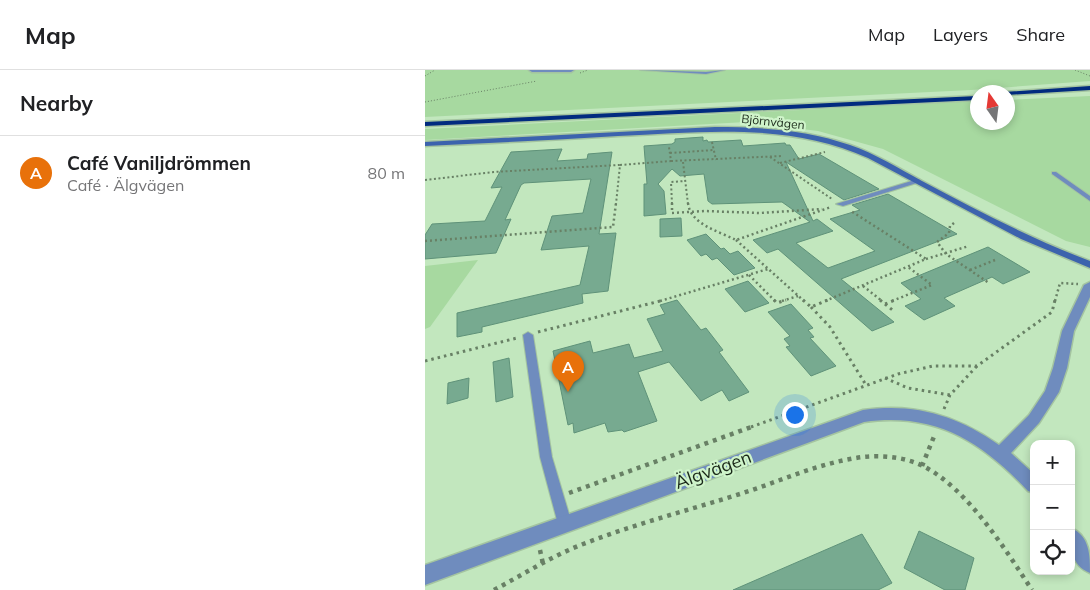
<!DOCTYPE html>
<meta charset="utf-8">
<style>
:root{--surface:#fff;--page:#f6f6f6;--text:#202124;--muted:#757577;--line:#e0e0e0;--accent:#2563eb}
body{margin:0;font-family:Mulish,sans-serif;background:var(--page);color:var(--text)}
.controls{position:absolute;right:15px;bottom:15px;display:grid;overflow:hidden;border-radius:10px;box-shadow:0 2px 8px #0003}
.controls button{width:45px;height:45px;display:grid;place-items:center;padding:0;border:0;border-bottom:1px solid var(--line);background:var(--surface);color:var(--text);font:25px sans-serif}
.compass{position:absolute;left:545px;top:15px;width:45px;height:45px;border-radius:50%;background:var(--surface);box-shadow:0 2px 8px #0003;rotate:346deg}
.you{position:absolute;left:369px;top:344px;width:18px;height:18px;margin:-12px;border:4px solid #fff;border-radius:50%;background:#1a73e8;box-shadow:0 0 0 8px #1a73e833}
.badge{display:grid;place-items:center;width:32px;height:32px;border-radius:50%;background:var(--accent);color:#fff;font-size:16px;font-weight:700}
.pin{position:absolute;translate:-50% -41px;filter:drop-shadow(0 1px 2px #0008)}
.pin::after{content:'';position:absolute;top:26px;width:18px;height:15px;background:inherit;clip-path:polygon(0 0,100% 0,50% 100%)}
.list{margin:0;padding:0;list-style:none}
h2{display:flex;justify-content:space-between;align-items:center;height:65px;margin:0;padding:0 20px;font-size:21px}
h2 small{font-size:16px;font-weight:400;color:var(--muted)}
.list li{display:grid;grid-template-columns:32px 1fr auto;gap:15px;align-items:center;box-sizing:border-box;height:75px;padding:0 20px;border-top:1px solid var(--line)}
.list b{display:block;font-size:19px;white-space:nowrap}
.list p{margin:0;font-size:16px;white-space:nowrap;color:var(--muted)}
.list em{font-size:16px;font-style:normal;color:var(--muted)}
.icon{flex:none;width:28px;height:28px;fill:none;stroke:currentColor;stroke-width:2;stroke-linecap:round;stroke-linejoin:round}
.map{position:relative;flex:none;width:665px;height:520px;overflow:hidden}
header{display:flex;align-items:center;gap:30px;box-sizing:border-box;height:70px;padding:0 25px;background:var(--surface);border-bottom:1px solid var(--line)}
header strong{font-size:24px}
nav{display:flex;gap:28px;margin-inline-start:auto;font-size:18px}
main{display:flex}
aside{flex:1;background:var(--surface)}
.map>svg:first-child{display:block}
</style>
<header>
<strong>Map</strong>
<nav><a>Map</a><a>Layers</a><a>Share</a></nav>
</header>
<main>
<aside>
<h2>Nearby<small></small></h2>
<ul class="list">
<li><span class="badge" style="background:#e8710a">A</span><div><b>Café Vaniljdrömmen</b><p>Café · Älgvägen</p></div><em>80 m</em></li>
</ul>
</aside>
<div class="map">
<svg width="665" height="520" viewBox="0 0 665 520">
<rect width="100%" height="100%" fill="#c2e7be"/>
<g fill="#a7d9a0">
<path d="M0,0H665V11L546,20L0,47Z"/>
<path d="M665,26V177L641,171L458,79L393,61L321,52L0,70V59L552,31V52H582L583,30Z"/>
<path d="M53,190L5,257L0,259V196Z"/>
</g>
<g fill="#77aa90" stroke="#5f9279">
<path d="M278,67V71L282,70L283,72L316,70L318,76L360,73L361,75H365L374,89L394,84L454,119L419,130L361,92L388,151L392,149L408,161L371,173L403,198L450,181L405,149L435,140L427,135L463,124L532,164L416,209L469,252L447,261L353,179L342,183L328,170L385,152L357,132L287,134L283,131L279,104L255,106L247,99L233,114L239,121L241,144L219,146V114H222L219,76L247,74L250,72V69Z"/>
<path d="M137,79L132,91L162,89L163,84L187,82L174,164L191,163L183,221L157,224L158,233L57,257V262L32,267V243L155,215L164,176L116,180L127,146L158,143L166,109L99,113L96,115L80,150L86,149L71,183L0,189V165L7,154L60,151L77,117L66,118L86,82Z"/>
<path d="M256,148L257,166L235,167V149Z"/>
<path d="M281,164L296,179L299,178L305,184L313,181L330,198L309,205L292,188L287,190L281,184L276,186L262,170Z"/>
<path d="M563,177L605,202L578,214L567,207L519,228L530,236L499,250L480,236L496,229L476,213Z"/>
<path d="M323,211L344,233L320,242L300,219Z"/>
<path d="M252,230L276,260L281,258L298,280L294,282L324,322L304,331L297,320L276,331L244,292L213,302L232,351L199,362L197,360L183,362L180,353L149,363L148,353L143,355L128,281L165,271L168,283L204,274L209,288L238,281L222,249L240,244L235,235Z"/>
<path d="M366,234L388,258L383,260L389,267L385,268L411,296L386,306L361,277L365,276L359,269L365,266L343,242Z"/>
<path d="M84,288L88,327L71,332L68,292Z"/>
<path d="M44,308L43,328L22,334L23,313Z"/>
<path d="M494,461L549,488L540,520H520L479,498Z"/>
<path d="M437,464L467,513L453,520H308Z"/>
</g>
<g fill="none" stroke-linecap="round" stroke-linejoin="round">
<defs>
<g id="lane">
<path d="M215,0L281,2L300,0L281,4Z"/>
<path d="M627,102H631L665,126V131L627,104Z"/>
<path d="M493,109L495,110V112L418,136L411,134Z"/>
<path d="M103,262L108,265L127,387L147,454L145,459L140,461L135,459L133,454L115,387L98,265Z"/>
</g>
<g id="street">
<path d="M104,0H149L146,2H107Z"/>
<path d="M665,212V227L649,261L642,298L634,322L614,353L586,383L609,404V423L603,421C556,371 510,342 439,352L0,515V495L438,340C490,333 531,345 574,375L604,345L620,321L628,298L637,261L659,215Z"/>
<path d="M646,458C665,466 665,486 665,503C645,495 646,476 646,458Z"/>
</g>
<path id="secondary" d="M290,57C336,57 382,60 425,75C451,84 473,98 497,111C551,140 607,169 665,191V198L596,169L443,88C364,52 278,62 193,66C129,70 64,73 0,76V72Z"/>
<g id="highway">
<path d="M665,16V20L582,25V22H579Z"/>
<path d="M552,26V30L0,56V52Z"/>
</g>
</defs>
<use href="#lane" stroke="#a4c4a0" stroke-width="2"/>
<use href="#street" stroke="#a4c4a0" stroke-width="3"/>
<use href="#secondary" stroke="#a4c4a0" stroke-width="3"/>
<use href="#highway" stroke="#a4c4a0" stroke-width="3"/>
<g stroke="#688065" stroke-width="1" stroke-dasharray="1 2" stroke-linecap="butt">
<path d="M650,0L665,6"/>
<path d="M155,3L163,0"/>
<path d="M0,6L10,0"/>
<path d="M0,32L112,11"/>
</g>
<g stroke="#688065" stroke-width="2" stroke-dasharray="2 2.5" stroke-linecap="butt">
<path d="M287,72L291,90"/>
<path d="M245,83L289,80"/>
<path d="M345,87L407,129"/>
<path d="M246,91L357,86"/>
<path d="M258,92L263,134"/>
<path d="M355,93L400,82"/>
<path d="M195,95L246,91L244,77"/>
<path d="M0,110L69,102L195,95L191,134"/>
<path d="M247,134L246,112L260,111"/>
</g>
<g stroke="#688065" stroke-width="2.5" stroke-dasharray="2 3" stroke-linecap="butt">
<path d="M247,133V143L279,141L335,143L397,139"/>
<path d="M263,133C265,154 293,161 311,170L406,137"/>
<path d="M529,153L525,156L524,163L512,172L521,184L564,213"/>
<path d="M311,170L379,231"/>
<path d="M0,171L188,157L191,133"/>
<path d="M501,189L544,176"/>
<path d="M545,200L570,190"/>
<path d="M324,205L350,231"/>
<path d="M438,216L457,231"/>
<path d="M235,231L343,199"/>
<path d="M357,231L373,226"/>
<path d="M400,231L501,189L426,141"/>
<path d="M467,231L507,215L483,197"/>
<path d="M630,231L635,213L653,214"/>
</g>
<g stroke="#688065" stroke-width="3" stroke-dasharray="2.5 4" stroke-linecap="butt">
<path d="M349,230L352,233L361,230"/>
<path d="M378,230L386,237L403,230"/>
<path d="M455,230L460,234L470,230"/>
<path d="M460,234L470,242"/>
<path d="M386,237L405,257L441,315"/>
<path d="M113,262L239,230"/>
<path d="M0,291L92,268"/>
<path d="M460,308L483,318L525,325"/>
<path d="M519,339L525,325L552,296"/>
<path d="M326,357L473,304L508,296H552L627,242L630,230"/>
</g>
<g stroke="#688065" stroke-width="4.5" stroke-dasharray="4 5" stroke-linecap="butt">
<path d="M497,396L510,364"/>
<path d="M144,423L329,356"/>
<path d="M115,480L118,494"/>
<path d="M69,520C97,505 124,488 153,476C206,455 261,441 315,424C356,411 396,392 438,387C458,385 480,387 498,396C543,419 580,479 607,520"/>
</g>
<use href="#lane" fill="#6f8cbe" fill-rule="evenodd"/>
<use href="#street" fill="#6f8cbe" fill-rule="evenodd"/>
<use href="#secondary" fill="#3c63ad" fill-rule="evenodd"/>
<use href="#highway" fill="#012b7f" fill-rule="evenodd"/>
</g>
<g text-anchor="middle" stroke-width="4.5" stroke-linejoin="round" paint-order="stroke">
<g font-size="12" fill="#192718" stroke="#cff4ca">
<text transform="translate(348 52) rotate(6)" y="4">Björnvägen</text>
</g>
<g font-size="18" fill="#192718" stroke="#cff4ca">
<text transform="translate(288 400) rotate(-20)" y="6">Älgvägen</text>
</g>
</g>
</svg>
<div class="controls">
<button>+</button>
<button>−</button>
<button><svg class="icon" aria-label="locate" viewBox="0 0 24 24"><circle cx="12" cy="12" r="6"/><path d="M12 2v4M12 18v4M2 12h4M18 12h4"/></svg></button>
</div>
<svg class="compass" viewBox="-18 -18 36 36"><path d="M0-13l5 13h-10z" fill="#e53935"/><path d="M0 13l5-13h-10z" fill="#757577"/></svg>
<div class="you"></div>
<div class="pin badge" style="left:143px;top:322px;background:#e8710a">A</div>
</div>
</main>
